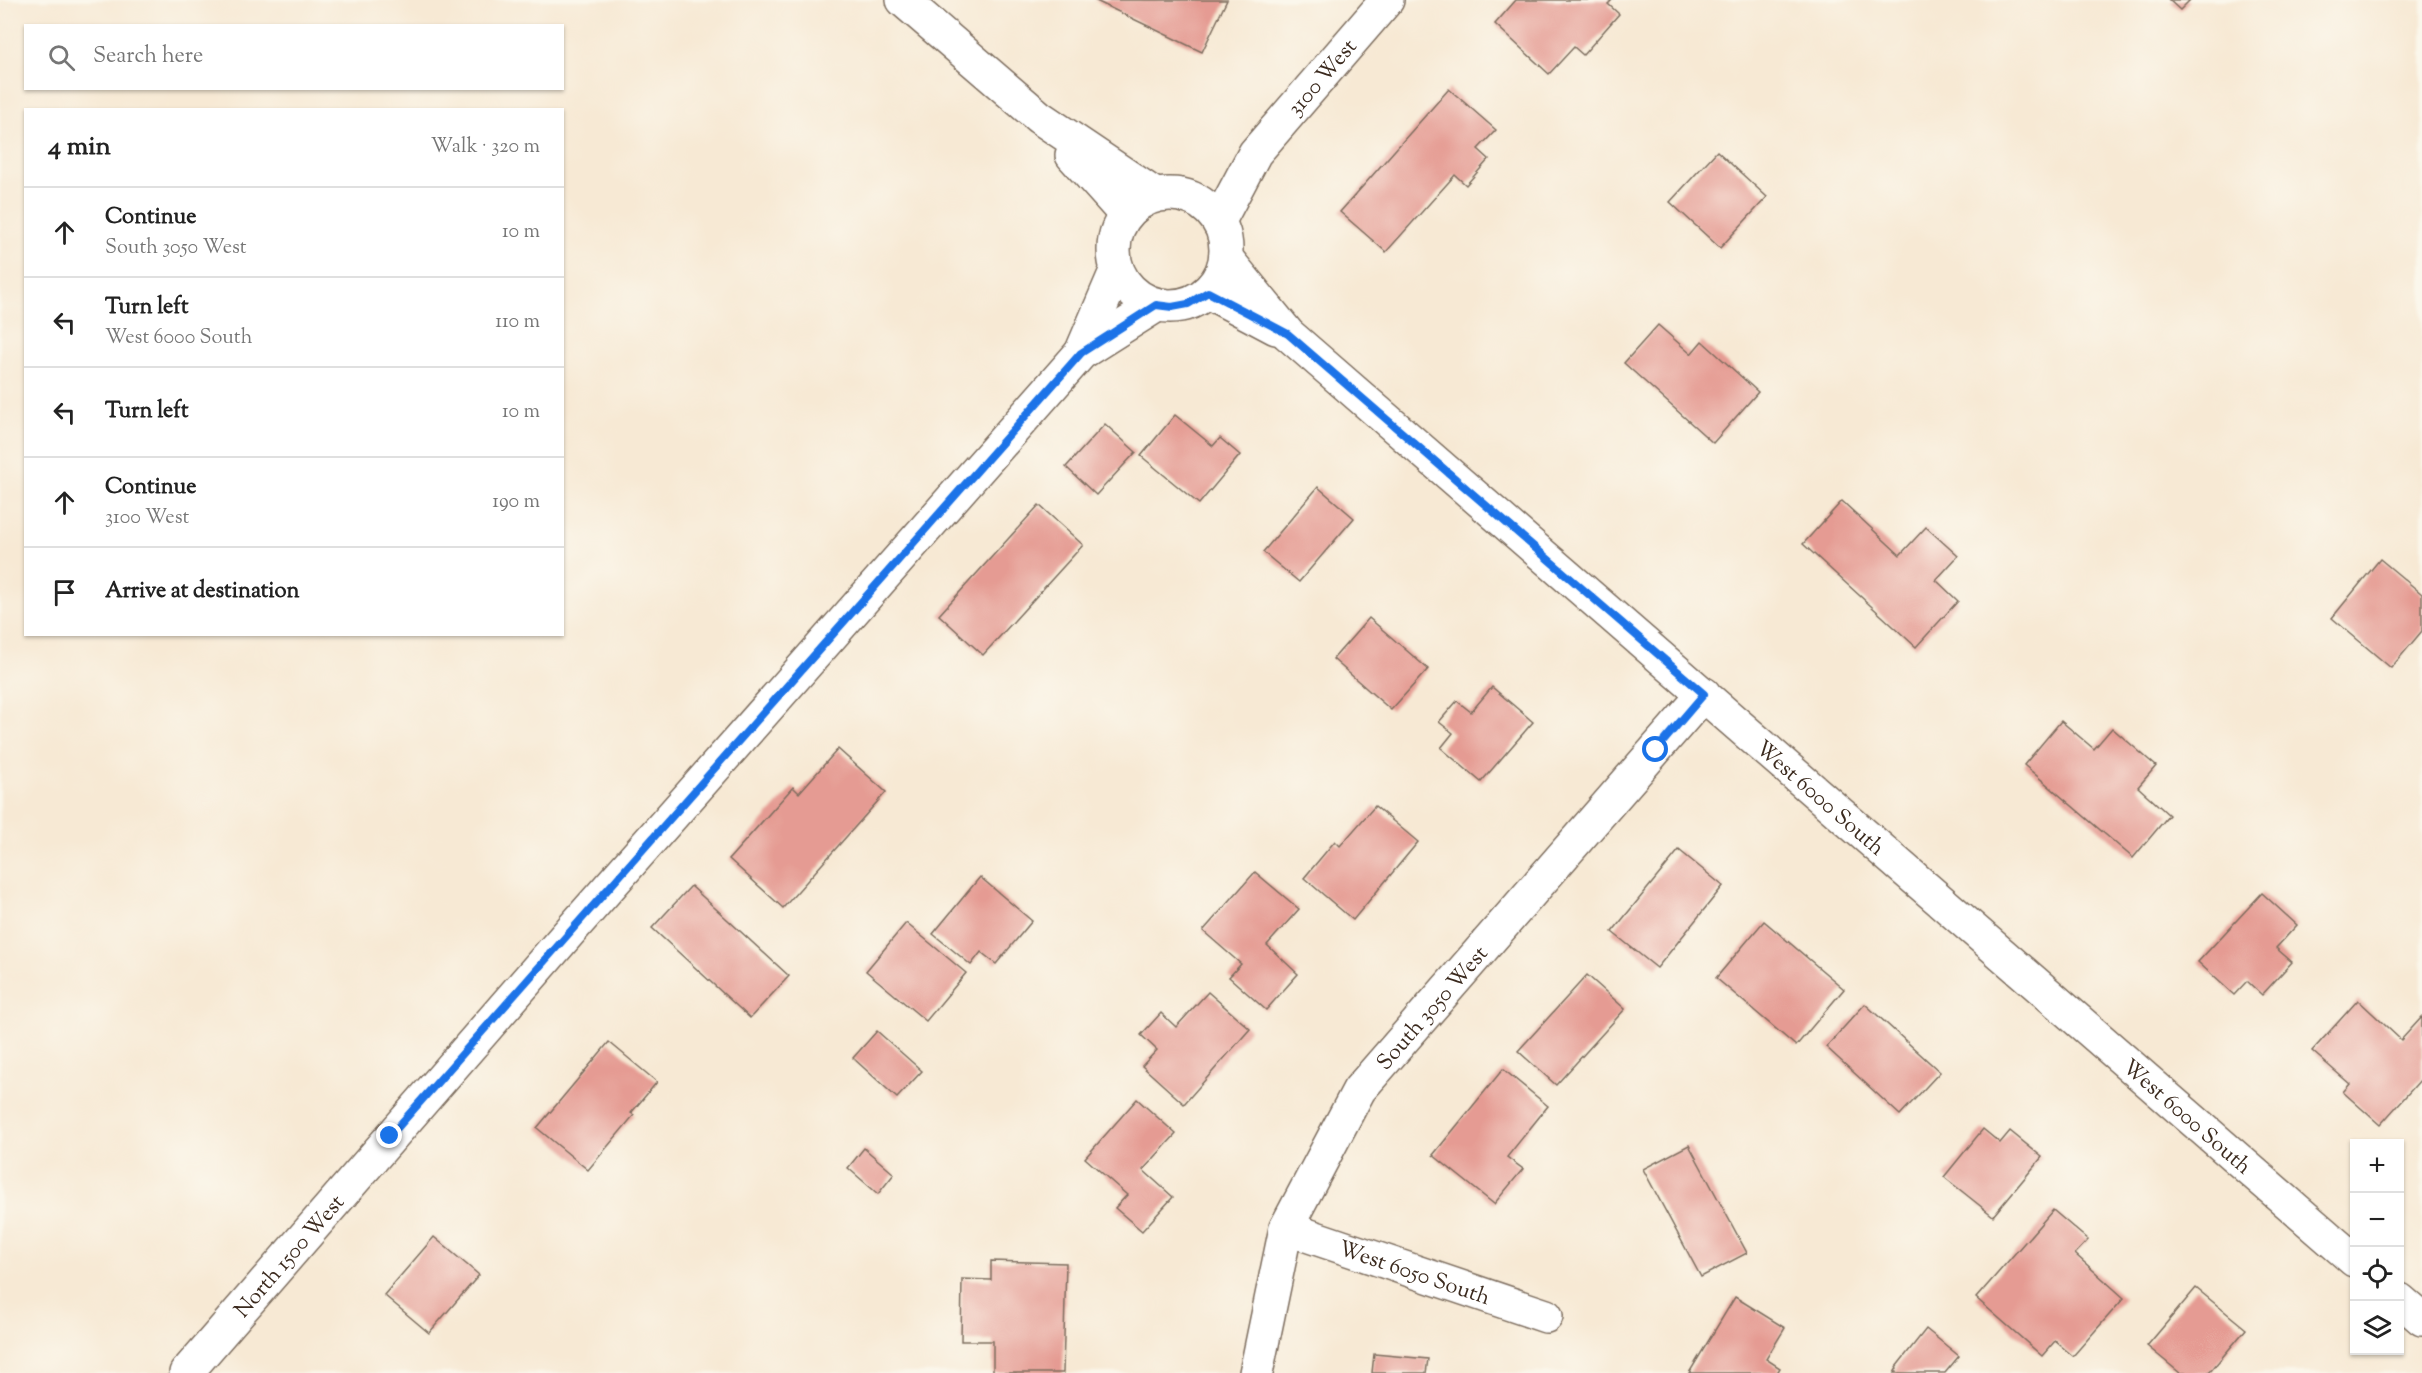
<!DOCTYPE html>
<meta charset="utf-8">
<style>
:root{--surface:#fff;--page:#f6f6f6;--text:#222;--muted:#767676;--line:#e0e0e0}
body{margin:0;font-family:"Sorts Mill Goudy",serif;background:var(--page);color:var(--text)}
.controls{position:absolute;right:18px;bottom:18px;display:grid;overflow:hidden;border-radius:0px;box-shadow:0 2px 4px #0004}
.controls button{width:54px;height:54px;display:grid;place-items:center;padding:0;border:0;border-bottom:2px solid var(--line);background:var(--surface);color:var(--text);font:30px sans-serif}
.stop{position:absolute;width:18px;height:18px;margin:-14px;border:4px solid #1a73e8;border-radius:50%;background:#fff}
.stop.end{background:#1a73e8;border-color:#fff;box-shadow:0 2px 6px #0008}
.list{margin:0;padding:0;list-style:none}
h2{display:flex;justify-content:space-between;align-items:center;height:78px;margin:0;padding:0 24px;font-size:26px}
h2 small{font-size:20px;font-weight:400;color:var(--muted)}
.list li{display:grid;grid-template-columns:39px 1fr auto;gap:18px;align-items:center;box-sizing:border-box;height:90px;padding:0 24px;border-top:2px solid var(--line)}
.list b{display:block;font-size:22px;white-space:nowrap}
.list p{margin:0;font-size:20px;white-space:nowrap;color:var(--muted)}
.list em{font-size:20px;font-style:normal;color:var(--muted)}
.icon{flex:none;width:33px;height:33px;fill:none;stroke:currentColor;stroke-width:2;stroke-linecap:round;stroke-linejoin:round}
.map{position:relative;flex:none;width:2422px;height:1373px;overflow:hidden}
.search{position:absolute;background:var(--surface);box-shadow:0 2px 4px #0004;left:24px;top:24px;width:540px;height:66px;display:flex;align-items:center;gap:15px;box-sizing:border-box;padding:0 21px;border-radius:0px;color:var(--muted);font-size:22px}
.panel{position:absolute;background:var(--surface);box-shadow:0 2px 4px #0004;left:24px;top:108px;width:540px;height:528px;border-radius:0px}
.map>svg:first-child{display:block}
</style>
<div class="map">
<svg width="2422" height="1373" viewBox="0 0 2422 1373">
<rect width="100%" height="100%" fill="#fbf7ec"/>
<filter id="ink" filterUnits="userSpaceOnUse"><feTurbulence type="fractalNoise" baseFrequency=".0167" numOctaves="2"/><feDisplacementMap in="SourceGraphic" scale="12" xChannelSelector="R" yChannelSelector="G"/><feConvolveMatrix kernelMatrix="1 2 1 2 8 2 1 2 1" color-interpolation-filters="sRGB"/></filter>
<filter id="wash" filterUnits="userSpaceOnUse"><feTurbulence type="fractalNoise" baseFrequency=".008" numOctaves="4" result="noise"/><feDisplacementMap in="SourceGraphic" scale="24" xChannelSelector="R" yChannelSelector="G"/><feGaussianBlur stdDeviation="1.35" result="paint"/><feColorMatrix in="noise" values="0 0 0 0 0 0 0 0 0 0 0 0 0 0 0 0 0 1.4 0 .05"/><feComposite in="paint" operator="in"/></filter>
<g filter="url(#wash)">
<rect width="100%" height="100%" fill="#f7e9d4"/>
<g id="blocks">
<g fill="#e59b93">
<path d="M1094,0H1227L1202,52Z"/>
<path d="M1516,0H1612L1608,4L1619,14L1583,55L1574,47L1549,74L1495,24Z"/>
<path d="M2169,0H2190L2180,10Z"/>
<path d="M1449,89L1496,130L1478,149L1489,159L1466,185L1455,175L1386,252L1340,212Z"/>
<path d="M1717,151L1767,197L1720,248L1670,202Z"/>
<path d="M1658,325L1691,354L1702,341L1758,392L1713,443L1624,363Z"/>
<path d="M1175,415L1213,446L1220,438L1240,455L1199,504L1141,456Z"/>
<path d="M1105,424L1136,452L1096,495L1066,467Z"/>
<path d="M1318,487L1354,518L1299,582L1263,552Z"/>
<path d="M1842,501L1900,555L1926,527L1958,556L1936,580L1958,601L1916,647L1803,544Z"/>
<path d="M1039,505L1083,545L983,655L939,615Z"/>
<path d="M2380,559L2422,594V631L2391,668L2332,618Z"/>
<path d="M1369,618L1428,669L1391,710L1333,659Z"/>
<path d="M1492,687L1533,722L1481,782L1441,748L1453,733L1439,722L1457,701L1471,712Z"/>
<path d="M2061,721L2094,749L2112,728L2156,766L2138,787L2169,815L2133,858L2024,765Z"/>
<path d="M838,749L886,792L783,908L729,859L793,787L799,793Z"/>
<path d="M1375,806L1418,842L1353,920L1304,878L1335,841L1340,846Z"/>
<path d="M1679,850L1723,886L1657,968L1612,932Z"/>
<path d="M1255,872L1299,909L1267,945L1298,974L1266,1010L1229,977L1241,964L1203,931Z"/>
<path d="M980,877L1032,921L996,964L981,952L971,965L933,934Z"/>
<path d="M691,886L789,976L750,1018L652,928Z"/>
<path d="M2262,893L2297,925L2276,948L2292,962L2262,995L2247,981L2234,995L2198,962Z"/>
<path d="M1764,921L1844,989L1796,1046L1716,978Z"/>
<path d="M906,923L966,973L926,1021L866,971Z"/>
<path d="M1587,975L1625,1009L1556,1085L1518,1051Z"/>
<path d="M1208,992L1250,1029L1184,1104L1142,1066L1157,1050L1141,1035L1161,1013L1176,1027Z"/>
<path d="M2358,1000L2401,1040L2422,1017V1078L2380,1125L2343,1092L2350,1084L2312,1051Z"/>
<path d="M1865,1004L1940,1072L1900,1115L1826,1047Z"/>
<path d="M877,1031L922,1071L897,1098L853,1058Z"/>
<path d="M609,1042L657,1082L631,1113L634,1115L588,1170L537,1128Z"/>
<path d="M1503,1069L1548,1106L1507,1157L1523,1169L1494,1204L1433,1155Z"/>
<path d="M1137,1099L1176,1134L1143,1170L1173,1197L1142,1231L1115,1208L1127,1195L1085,1158Z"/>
<path d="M1983,1129L2000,1143L2010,1131L2042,1157L1993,1216L1944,1177Z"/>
<path d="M1689,1145L1747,1253L1701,1277L1643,1169Z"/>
<path d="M864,1148L894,1174L878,1194L848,1168Z"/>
<path d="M2053,1210L2088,1240L2075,1254L2124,1298L2073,1356L2055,1341L2042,1356L1976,1298Z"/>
<path d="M434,1237L479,1275L429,1333L384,1295Z"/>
<path d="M991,1261L1066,1263L1063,1373H993V1341H961L962,1279L991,1280Z"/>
<path d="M2196,1288L2246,1329L2209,1373H2180L2147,1346Z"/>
<path d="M1735,1297L1785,1328L1766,1359L1780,1368L1777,1373H1689Z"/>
<path d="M1926,1329L1959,1356L1945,1373H1894L1897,1368L1896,1367Z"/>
<path d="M1374,1354L1428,1359L1426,1373H1372Z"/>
</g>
</g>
</g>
<g filter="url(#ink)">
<use href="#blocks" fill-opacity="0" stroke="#7d6d5e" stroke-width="1.5"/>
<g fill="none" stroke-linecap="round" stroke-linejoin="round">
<defs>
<g id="street">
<path id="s1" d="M1286,1228L1546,1316"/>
<path id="s2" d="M1256,1373L1286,1228L1359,1090L1704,694"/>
</g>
<g id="secondary">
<path d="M903,0L1039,117L1155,195"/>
<path d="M1072,155L1125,214"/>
<circle cx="1170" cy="250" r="56"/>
<path id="s3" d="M1219,221L1255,153L1387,0"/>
<path id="s4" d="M1226,258L1288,334L2354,1260"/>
<path d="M1208,292L1276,328"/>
<path d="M1081,353L1117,269"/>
<path d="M2400,1300L2422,1319"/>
<path id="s5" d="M186,1373L572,929L1081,353L1157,305"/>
</g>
</defs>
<use href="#street" stroke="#7d6d5e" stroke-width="36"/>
<use href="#secondary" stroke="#7d6d5e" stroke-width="36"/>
<use href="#street" stroke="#fff" stroke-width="33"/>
<use href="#secondary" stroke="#fff" stroke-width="33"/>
</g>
</g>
<g fill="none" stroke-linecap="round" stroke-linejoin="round" filter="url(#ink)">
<path stroke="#1a73e8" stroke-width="8" d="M390,1136L1081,353L1156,305L1172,307L1188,304L1208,292L1288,334L1704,694L1656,750"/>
</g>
<g text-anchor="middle" stroke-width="4.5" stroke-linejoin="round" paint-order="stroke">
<g font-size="22" fill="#3b2a1e" stroke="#fbf7ec">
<text dy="8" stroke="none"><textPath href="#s3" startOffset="178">3100 West</textPath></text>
<text dy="8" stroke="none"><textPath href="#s4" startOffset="804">West 6000 South</textPath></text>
<text dy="8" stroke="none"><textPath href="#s2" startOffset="414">South 3050 West</textPath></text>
<text dy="8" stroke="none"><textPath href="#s4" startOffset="1290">West 6000 South</textPath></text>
<text dy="8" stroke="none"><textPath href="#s5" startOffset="156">North 1500 West</textPath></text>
<text dy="8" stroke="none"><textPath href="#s1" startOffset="136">West 6050 South</textPath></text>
</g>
</g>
</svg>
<div class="controls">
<button>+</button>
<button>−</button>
<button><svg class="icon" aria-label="locate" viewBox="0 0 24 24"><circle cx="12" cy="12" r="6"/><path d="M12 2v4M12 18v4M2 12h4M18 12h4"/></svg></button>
<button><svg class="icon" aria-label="layers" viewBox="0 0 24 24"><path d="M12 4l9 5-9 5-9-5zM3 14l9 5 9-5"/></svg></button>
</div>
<div class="stop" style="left:1656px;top:750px"></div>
<div class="stop end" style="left:390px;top:1136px"></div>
<div class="search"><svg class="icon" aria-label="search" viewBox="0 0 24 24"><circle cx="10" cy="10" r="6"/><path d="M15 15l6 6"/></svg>Search here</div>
<section class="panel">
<h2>4 min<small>Walk · 320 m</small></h2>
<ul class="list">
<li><svg class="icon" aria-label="ahead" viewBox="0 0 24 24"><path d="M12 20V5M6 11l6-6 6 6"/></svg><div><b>Continue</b><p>South 3050 West</p></div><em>10 m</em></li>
<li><svg class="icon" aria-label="left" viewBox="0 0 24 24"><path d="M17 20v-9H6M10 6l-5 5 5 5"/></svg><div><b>Turn left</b><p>West 6000 South</p></div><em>110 m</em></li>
<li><svg class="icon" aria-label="left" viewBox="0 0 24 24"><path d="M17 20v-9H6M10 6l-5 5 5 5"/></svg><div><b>Turn left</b></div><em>10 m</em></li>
<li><svg class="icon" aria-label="ahead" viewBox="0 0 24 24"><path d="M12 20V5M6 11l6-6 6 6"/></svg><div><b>Continue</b><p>3100 West</p></div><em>190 m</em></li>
<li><svg class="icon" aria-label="arrive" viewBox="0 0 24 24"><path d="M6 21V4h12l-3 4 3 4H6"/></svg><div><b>Arrive at destination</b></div></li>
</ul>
</section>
</div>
